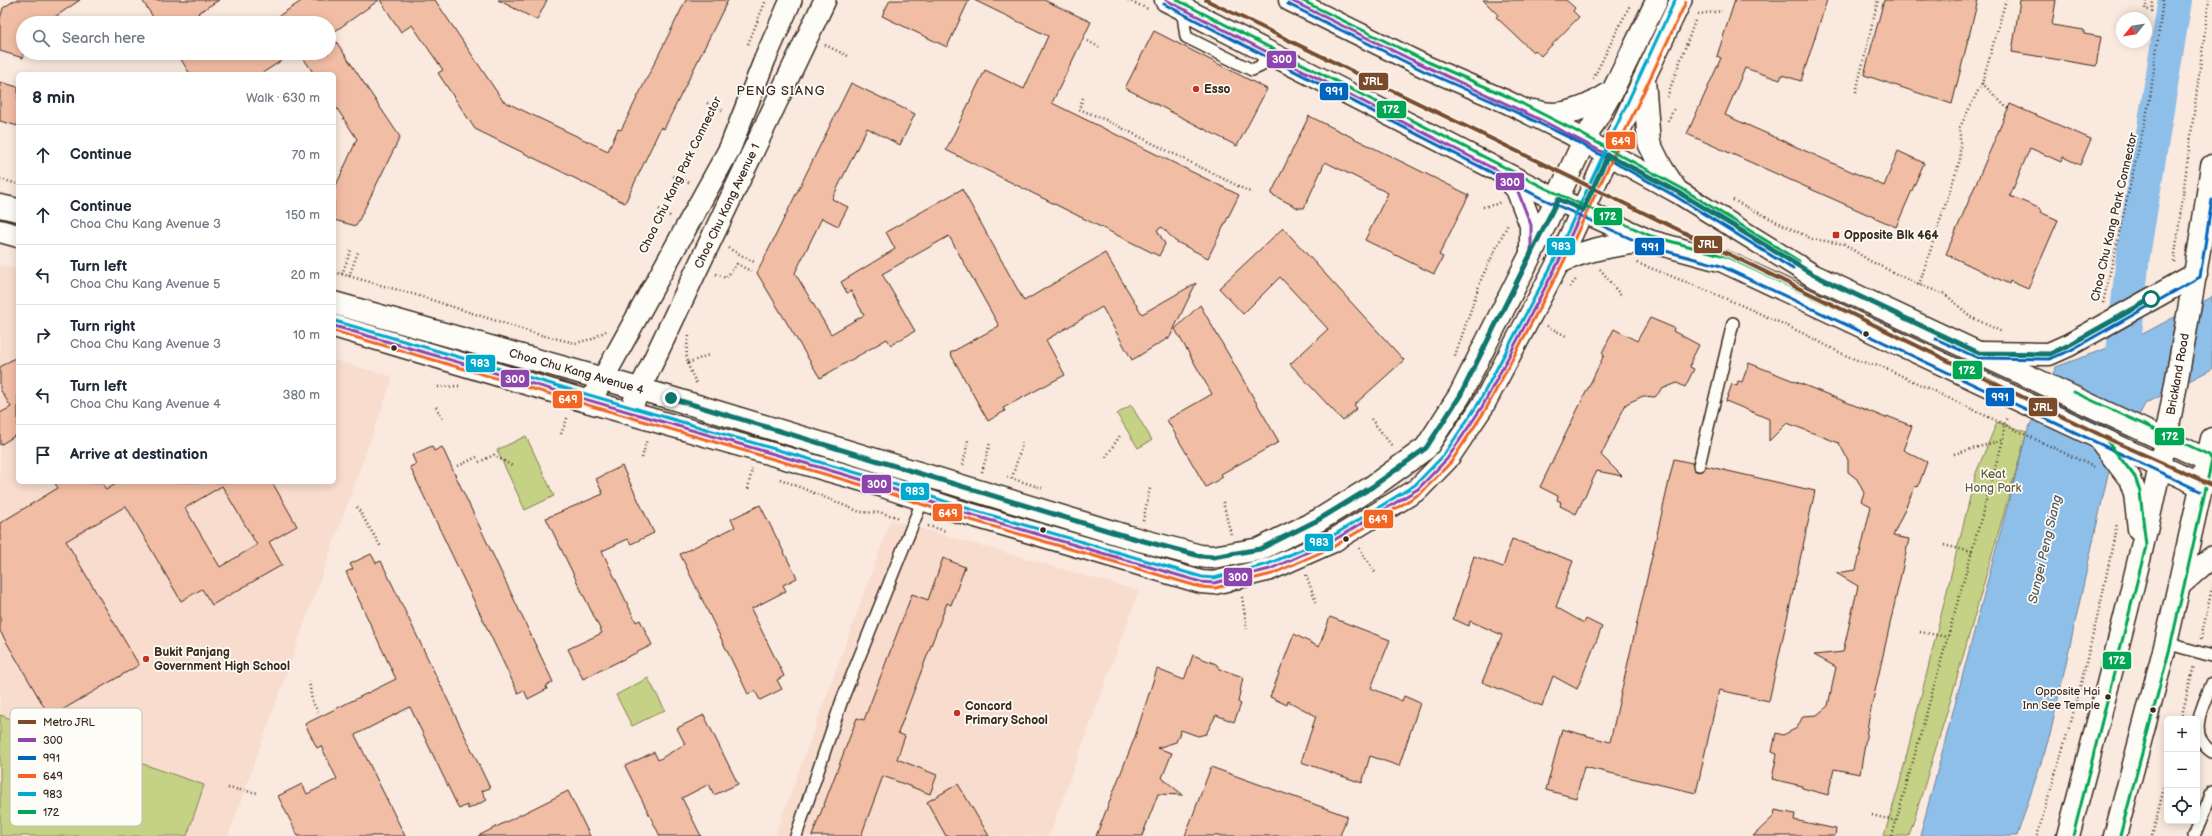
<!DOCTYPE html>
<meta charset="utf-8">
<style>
:root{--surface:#fff;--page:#f2f2f3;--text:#1f2937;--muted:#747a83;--line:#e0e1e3}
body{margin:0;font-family:"Balsamiq Sans",sans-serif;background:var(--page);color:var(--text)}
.controls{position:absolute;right:12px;bottom:12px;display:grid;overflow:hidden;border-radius:6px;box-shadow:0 2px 10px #0003}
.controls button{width:36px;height:36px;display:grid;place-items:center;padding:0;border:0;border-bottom:1px solid var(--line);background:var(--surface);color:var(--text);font:20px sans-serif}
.compass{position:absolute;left:2116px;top:12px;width:36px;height:36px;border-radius:50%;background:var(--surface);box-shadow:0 2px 10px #0003;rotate:240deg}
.stop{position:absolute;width:12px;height:12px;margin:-9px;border:3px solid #0f766e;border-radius:50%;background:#fff}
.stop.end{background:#0f766e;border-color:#fff;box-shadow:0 1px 4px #0008}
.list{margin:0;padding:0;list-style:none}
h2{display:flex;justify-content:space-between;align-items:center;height:52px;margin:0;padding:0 16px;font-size:17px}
h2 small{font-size:13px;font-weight:400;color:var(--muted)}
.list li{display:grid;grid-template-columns:26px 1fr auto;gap:12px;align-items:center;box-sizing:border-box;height:60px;padding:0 16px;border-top:1px solid var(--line)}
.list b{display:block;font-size:15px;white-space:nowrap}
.list p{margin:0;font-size:13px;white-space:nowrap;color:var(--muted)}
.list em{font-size:13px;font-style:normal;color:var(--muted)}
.icon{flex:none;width:22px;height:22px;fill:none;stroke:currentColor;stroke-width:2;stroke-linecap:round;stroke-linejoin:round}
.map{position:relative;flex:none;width:2212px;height:836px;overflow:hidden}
.search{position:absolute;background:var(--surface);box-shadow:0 2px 10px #0003;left:16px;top:16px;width:320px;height:44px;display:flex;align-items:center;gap:10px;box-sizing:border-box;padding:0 14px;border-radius:22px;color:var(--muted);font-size:15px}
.panel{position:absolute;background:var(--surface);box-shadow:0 2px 10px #0003;left:16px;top:72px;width:320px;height:412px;border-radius:6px}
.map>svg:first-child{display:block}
</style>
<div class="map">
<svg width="2212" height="836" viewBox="0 0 2212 836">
<rect width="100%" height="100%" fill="#fae9de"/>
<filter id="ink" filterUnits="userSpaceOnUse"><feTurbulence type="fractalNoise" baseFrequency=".025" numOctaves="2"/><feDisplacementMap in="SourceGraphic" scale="8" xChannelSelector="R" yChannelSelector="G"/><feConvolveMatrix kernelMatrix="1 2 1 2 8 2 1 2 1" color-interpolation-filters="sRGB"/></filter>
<g filter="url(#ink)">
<g fill="#f8dccd">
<path d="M0,265L18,270V482H334V360L393,377L228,836H0Z"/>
<path d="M891,520L1139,591L1049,836H775Z"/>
</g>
<g fill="#c5d286" stroke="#807e52">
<path d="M1131,405L1152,440L1138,448L1117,414Z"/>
<path d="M1997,422L2027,432L1950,702L1909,836H1884L1899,786L1976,473Z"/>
<path d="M526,436L554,496L525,510L497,450Z"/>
<path d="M648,678L665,710L632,726L616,695Z"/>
<path d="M0,715L204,785L187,836H0Z"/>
</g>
<path fill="#8ebfe9" stroke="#6d8398" d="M2212,297V369L2145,404L2108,474L2050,735L2017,836H1920L2027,432L2056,367L2137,337Z"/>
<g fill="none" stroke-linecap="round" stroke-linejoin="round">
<path stroke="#8ebfe9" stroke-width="34" d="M2121,373L2133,255L2175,0"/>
</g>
<g fill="#f2bda5" stroke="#3b2a1e" fill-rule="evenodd">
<path d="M15,0H80L46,23H23V58L0,51V19L3,8Z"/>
<path d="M142,0H219L198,13L204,23H157Z"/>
<path d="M303,0H379L331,34L400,137L356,226L334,220V190L357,139L334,104V74H314L300,53H329V23H268Z"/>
<path d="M380,0H435L503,101L608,151L618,129L621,130L686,0H728L664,129L661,127L625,203L475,129L438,73L443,70L412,25L401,32Z"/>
<path d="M498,0H547L537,20Z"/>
<path d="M890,0H969L947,47L882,16Z"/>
<path d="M974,0H1044L1091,22L1052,103L1239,195L1208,258L1175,241L1162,227L1157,230L1165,244L1159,256L946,150L985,70L1024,89L1048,36Z"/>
<path d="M1483,0H1566L1575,8L1573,11L1579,17L1541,56L1535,50L1533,52L1496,17L1498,15Z"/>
<path d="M1735,0H1827L1801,81L1782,75L1780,80L1745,68L1725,115L1884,186L1898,151L1924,163L1896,227L1687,134L1721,58L1717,56Z"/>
<path d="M1884,0H1978L1952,104L1864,75Z"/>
<path d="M2020,0H2056L2052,25L2084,30V34L2101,37L2096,66L2012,52Z"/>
<path d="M1154,31L1267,89L1237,146L1125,88Z"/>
<path d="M177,53H293L261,74H190Z"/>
<path d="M0,82L18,87V126L0,121Z"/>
<path d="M851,83L915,114L900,145L867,128L832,199L848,207L838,226L822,218L795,273L831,334L864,315L851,291L847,293L841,282L895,249L886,232L962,189L1024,301L1105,253L1142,314L1196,283L1170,337L1132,360L1102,307L1046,340L1065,375L1003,408L1005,411L988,421L950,353L999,326L949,236L882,274L915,331L891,345L887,339L820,378L757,273Z"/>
<path d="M2010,104L2091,139L2080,165L2063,157L2061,162L2030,148L2010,196L2041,209L2040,212L2058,220L2028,289L2010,281L2009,284L1946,254Z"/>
<path d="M1309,116L1469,195L1439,255L1443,257L1434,274L1365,240L1388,193L1325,162L1304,208H1298L1271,194Z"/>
<path d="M1283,228L1404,360L1354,405L1357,408L1343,421L1290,364L1328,329L1280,277L1243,314L1219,288Z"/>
<path d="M1200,305L1279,442L1221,474L1223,477L1206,487L1167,420L1212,394L1175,329Z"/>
<path d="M1650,318L1674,328L1673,331L1699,345L1691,361L1690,367L1694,369L1685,387L1677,383L1662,389L1655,397L1643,396L1626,404L1601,455L1622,476L1597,471L1576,514L1560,506L1561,502L1557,500L1558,496L1540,487L1604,355L1602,353L1614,329L1637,341Z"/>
<path d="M18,356V434L0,445V413L11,407L0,389V367Z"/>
<path d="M1749,363L1886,418L1887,416L1912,426L1903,450L1927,462L1918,487L1915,486L1893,536L1909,539L1869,718L1860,774L1834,769L1828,795L1802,788V786L1772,779L1777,754L1772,752L1776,733L1783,735L1797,728L1803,716L1817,715L1828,706L1836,667L1814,655L1843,652L1858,586L1836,573L1856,570L1871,506L1861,501L1864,493L1857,479L1848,472V460L1839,443L1787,423L1769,441V419L1726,401L1732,384L1737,386L1738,381L1742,382Z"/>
<path d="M432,446L434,451L442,447L553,682L546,686L547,689L528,699L524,690L518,693L410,467L416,464L412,455Z"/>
<path d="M1674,459L1692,463L1694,470L1698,472L1704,470L1706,466L1815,491L1769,701L1719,690L1696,793L1584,767L1576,798L1546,790L1562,729L1610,742Z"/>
<path d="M622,466L654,533L631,544L628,539L602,551L636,622L640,620L652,645L583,679L568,649L602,633L546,518L603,494L596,479Z"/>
<path d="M54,482H102L106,490L119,482H272L297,526L269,542L282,565L212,605L202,589L181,601L126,506L66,541L139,665L50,717L0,631V523L58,488ZM222,486L257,545L220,567L185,508Z"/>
<path d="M760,505L797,578L783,585L786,591L751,609L784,676L777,680L782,689L760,700L755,691L748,694L680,554L735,527L731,519Z"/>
<path d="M1512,539L1573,561L1556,607L1584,623L1586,619L1602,627L1577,689L1553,676L1542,706L1482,682L1502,635L1470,621L1469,626L1453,619L1474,556L1503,567Z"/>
<path d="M371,554L376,563L381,561L490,788L482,791L487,800L468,809L467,805L459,809L410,707L355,735L405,836H298L278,796L302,784L307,794L337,779L321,746L317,748L305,724L396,679L346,572L353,569L350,564Z"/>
<path d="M943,558L965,567L951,605L947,603L898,733L905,736L897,759L937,775L930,794L883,776L861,836H812L857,718L864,720L912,594L928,600Z"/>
<path d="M1330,617L1390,640L1371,688L1402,701L1404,696L1420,703L1399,766L1370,756L1362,783L1301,762L1316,716L1288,701L1287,705L1270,697L1294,634L1319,647Z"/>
<path d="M1193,655L1216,664L1220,669L1243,677L1238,702L1241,704L1234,722L1216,715L1206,734L1198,736L1181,730L1176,742L1157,748L1172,753L1162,778L1183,795L1158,794L1142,836H1096L1135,737L1157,669L1184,680Z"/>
<path d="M704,715L738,784L714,795L709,784L682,798L701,836H660L625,766L654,752L658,760L685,744L677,728Z"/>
<path d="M1211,767L1347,816L1340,836H1185Z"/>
<path d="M958,784L989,836H946L927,802Z"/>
<path d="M568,791L590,836H478Z"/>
<path d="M1775,810L1795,814L1794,820L1836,829L1835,836H1753L1774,816Z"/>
</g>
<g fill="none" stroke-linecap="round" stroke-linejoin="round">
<defs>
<g id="service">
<path d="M1182,8L1186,37L1252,70L1261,66L1267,53"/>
<path d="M1699,465L1733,323"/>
<path d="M2166,643L2212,656"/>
<path d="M2212,683C2203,706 2186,734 2212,752"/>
<path d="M796,836L842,700L923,499"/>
<path d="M2194,836L2212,792"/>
</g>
<g id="minor">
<path d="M1584,141L1612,92L1657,0"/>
<path d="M1608,155L1681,0"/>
<path d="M590,402L730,148L765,59L791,0"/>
<path id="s1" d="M629,412L825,0"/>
<path d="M2179,586L2212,557"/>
</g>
<g id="tertiary">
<path d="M1166,0L1543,193L1649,241L1723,261L2202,486"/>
<path d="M1290,0L1426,67L1507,102L1572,134L1678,192L1812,275L2207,460"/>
<path d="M1644,80L1649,143L1661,167L1676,190"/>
<path d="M1534,111C1563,120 1588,107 1612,92"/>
<path d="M1504,175L1517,189L1531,225V251"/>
<path d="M0,206L18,210"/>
<path d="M0,231L18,236"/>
<path d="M1558,263C1587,249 1617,244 1649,241"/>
<path id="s2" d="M334,303L671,398L1129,537L1200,556L1213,557L1260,549L1319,520L1372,487L1426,448L1460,395L1531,254L1584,141"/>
<path d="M334,326L576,398L880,485L955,510L1201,582L1214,583L1270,569L1331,542L1418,489L1447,459L1482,407L1558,263L1608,155"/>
</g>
<g id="primary">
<path d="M1979,353L2049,354L2069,345L2196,274"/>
<path d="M2098,437L2130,479L2135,493L2139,529"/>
<path id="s3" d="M2068,836C2105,695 2144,554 2171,411C2186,330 2200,248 2212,166"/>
<path d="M2115,836L2166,643L2212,439"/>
</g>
</defs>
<use href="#service" stroke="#3b2a1e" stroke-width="14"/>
<use href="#minor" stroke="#3b2a1e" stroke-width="24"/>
<use href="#tertiary" stroke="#3b2a1e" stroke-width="25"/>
<use href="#primary" stroke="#3b2a1e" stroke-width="25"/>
<g stroke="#3b2a1e" stroke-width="2.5" stroke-dasharray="1 3" stroke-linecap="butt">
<path d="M1128,0L1148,9"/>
<path d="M2147,0L2145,9L2152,11L2153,0"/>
<path d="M1698,14L1722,11"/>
<path d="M1088,41L1100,48"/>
<path d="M748,44L766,0"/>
<path d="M825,45L850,57"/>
<path d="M1593,79L1630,5"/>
<path d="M1982,83L2007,108"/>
<path d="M1856,92L1878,0"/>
<path d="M1667,97L1695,21"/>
<path d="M1083,98L1079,109L1106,120L1252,193"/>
<path d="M707,103L724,111"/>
<path d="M1668,121L1674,109"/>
<path d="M673,176L689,182"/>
<path d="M0,179L18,184"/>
<path d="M1733,200L1812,239L1844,244L1870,261L1919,285L1945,294L1971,317L2002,332"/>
<path d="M1483,207L1497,204L1501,201"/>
<path d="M659,209L670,216"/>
<path d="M728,248L756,263"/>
<path d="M2174,262L2209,0"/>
<path d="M1637,263C1693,284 1747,307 1800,332C1826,344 1853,363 1881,366L2094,467"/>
<path d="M1600,269L1622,297"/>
<path d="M334,272L416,295L537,334L575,343L592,339L606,331"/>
<path d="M342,274L351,250"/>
<path d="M716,274L726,278L737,264L751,271"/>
<path d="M349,276L358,252"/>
<path d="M1919,285L1960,160V127L1982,83L2006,0"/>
<path d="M1570,287L1577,278"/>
<path d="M2103,303L2150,99L2163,0"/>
<path d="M1547,326L1568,337"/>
<path d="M689,336C684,356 687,366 697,384"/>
<path d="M1455,356L1482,277L1508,224"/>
<path d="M688,363L709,355"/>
<path d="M438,387L459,386"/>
<path d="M436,407L443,419"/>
<path d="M1371,419L1393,447"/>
<path d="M561,434L568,416"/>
<path d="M1954,454L2003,440"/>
<path d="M1106,457L1121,434"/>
<path d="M642,458L647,439"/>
<path d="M479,462L494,455L514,467"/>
<path d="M963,465L968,440"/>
<path d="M458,466L477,457"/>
<path d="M982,472L990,443"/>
<path d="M1007,477L1042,488"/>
<path d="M1012,478L1023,441"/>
<path d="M780,479L860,512L882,513L900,518"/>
<path d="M748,489L752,469"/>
<path d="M1223,502L1231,535"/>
<path d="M357,507L381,547"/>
<path d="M1143,521L1150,488"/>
<path d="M928,526L946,531"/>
<path d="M1944,545L1972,552"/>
<path d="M1359,548L1376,574"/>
<path d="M1306,575L1316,602"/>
<path d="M1242,597L1247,629"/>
<path d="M1920,632L1948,637"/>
<path d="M2201,639L2212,588"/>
<path d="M309,681L312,701L318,712"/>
<path d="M2181,719L2194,665"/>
<path d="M228,788L258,793"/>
<path d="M1872,815L1896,821"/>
<path d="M1892,836L2003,440L2004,425L2007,417"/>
<path d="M2037,836L2076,704L2102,597L2117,523"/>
<path d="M2152,836L2167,776"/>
</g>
<use href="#service" stroke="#fdfcf7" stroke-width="11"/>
<use href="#minor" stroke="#fdfcf7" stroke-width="21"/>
<use href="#tertiary" stroke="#fdfcf7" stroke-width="22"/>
<use href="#primary" stroke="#fdfcf7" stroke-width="22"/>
<defs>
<g id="bus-1">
<path d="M1166,0L1502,173L1517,189L1531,225V254L1508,301"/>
<path d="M334,326L880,485L955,510L1201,582L1214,583L1270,569L1331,542L1418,489L1447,459L1482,407L1558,263L1608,155L1541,120L1410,59L1290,0"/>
</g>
<g id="bus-2">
<path d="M1164,4L1541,198L1647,246L1721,266L2200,491"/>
<path d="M1288,4L1424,71L1505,107L1570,138L1675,196L1793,269"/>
<path d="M1936,339L1978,358L2049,359L2071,350L2200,277L2212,200"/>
</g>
<path id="bus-3" d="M334,331L879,490L954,515L1200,587L1215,588L1272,574L1333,547L1421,493L1451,462L1486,409L1562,265L1686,2"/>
<path id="bus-4" d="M335,321L881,480L956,505L1202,577L1214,578L1268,564L1329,538L1415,485L1443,456L1478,404L1554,261L1675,0"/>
<g id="bus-5">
<path d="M1177,0L1545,188L1651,236L1725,256L2101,433L2135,477L2140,492L2146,546L2073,836"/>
<path d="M1301,0L1428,62L1509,97L1574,130L1681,188L1799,261"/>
<path d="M2074,392L2209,455L2212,460L2171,644L2120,836"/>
</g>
</defs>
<use href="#bus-1" stroke="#fdfcf7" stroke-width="6"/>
<use href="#bus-2" stroke="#fdfcf7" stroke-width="6"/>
<use href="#bus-3" stroke="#fdfcf7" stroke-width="6"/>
<use href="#bus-4" stroke="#fdfcf7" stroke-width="6"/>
<use href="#bus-5" stroke="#fdfcf7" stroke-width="6"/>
<use href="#bus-1" stroke="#8e44ad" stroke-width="3"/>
<use href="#bus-2" stroke="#0065bd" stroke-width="3"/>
<use href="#bus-3" stroke="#f26522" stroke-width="3"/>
<use href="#bus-4" stroke="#00a9ce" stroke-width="3"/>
<use href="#bus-5" stroke="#00a651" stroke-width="3"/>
<defs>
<path id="metro-1" d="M1206,0L2111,440L2212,485"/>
</defs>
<use href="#metro-1" stroke="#fdfcf7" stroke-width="7"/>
<use href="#metro-1" stroke="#7a4b2a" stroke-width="4"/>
</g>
</g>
<g fill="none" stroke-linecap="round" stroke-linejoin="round" filter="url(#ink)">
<path stroke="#0f766e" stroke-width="5" d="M671,398L1129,537L1200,556L1213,557L1260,549L1318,520L1372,487L1426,448L1460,396L1558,199L1583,210L1608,155L1678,192L1812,274L1979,353L2050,354L2069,345L2151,299"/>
</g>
<g fill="#c8321e" stroke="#fdfcf7" stroke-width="1.5">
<circle cx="1196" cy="89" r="4"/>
<rect x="1832" y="231" width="8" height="8" rx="2"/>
<circle cx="146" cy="659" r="4"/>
<circle cx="957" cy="713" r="4"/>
</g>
<g fill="#3b2a1e" stroke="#fdfcf7" stroke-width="1.5">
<circle cx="1866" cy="334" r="3.5"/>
<circle cx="394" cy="348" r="3.5"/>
<circle cx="1043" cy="530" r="3.5"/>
<circle cx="1346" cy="539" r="3.5"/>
<circle cx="2108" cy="697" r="3.5"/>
<circle cx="2153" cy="710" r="3.5"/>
</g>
<g text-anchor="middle" stroke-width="3.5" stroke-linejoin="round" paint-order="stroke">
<g font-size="11" fill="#3b2a1e" stroke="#fdfcf7" text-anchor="end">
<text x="2100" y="695">Opposite Hai<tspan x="2100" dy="14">Inn See Temple</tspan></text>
</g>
<g font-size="12" font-weight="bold" fill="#3b2a1e" stroke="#fdfcf7" text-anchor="start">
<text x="1204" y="93">Esso</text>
<text x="1844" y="239">Opposite Blk 464</text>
<text x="154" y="656">Bukit Panjang<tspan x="154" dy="14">Government High School</tspan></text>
<text x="965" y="710">Concord<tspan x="965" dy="14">Primary School</tspan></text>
</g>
<g font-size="12" fill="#3b2a1e" stroke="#fdfcf7">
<text transform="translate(680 175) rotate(-64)" y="4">Choa Chu Kang Park Connector</text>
<text dy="4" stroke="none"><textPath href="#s1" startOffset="228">Choa Chu Kang Avenue 1</textPath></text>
<text transform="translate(2114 217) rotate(-77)" y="4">Choa Chu Kang Park Connector</text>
<text dy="4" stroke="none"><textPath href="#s2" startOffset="252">Choa Chu Kang Avenue 4</textPath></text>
<text dy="4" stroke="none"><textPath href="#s3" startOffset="475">Brickland Road</textPath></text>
</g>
<g font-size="12" fill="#645c3d" stroke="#fdfcf7">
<text x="1993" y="478">Keat<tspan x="1993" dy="14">Hong Park</tspan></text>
</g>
<g font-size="13" letter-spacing="1" fill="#3b2a1e" stroke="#fdfcf7">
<text x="781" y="95">PENG SIANG</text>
</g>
<g font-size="13" font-style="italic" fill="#54575b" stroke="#fdfcf7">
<text transform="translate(2044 549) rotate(-77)" y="5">Sungei Peng Siang</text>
</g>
</g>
<rect x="10" y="708" width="132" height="118" rx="6" fill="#fdfcf7" stroke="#c3bdb6" stroke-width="1"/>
<rect x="18" y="720" width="18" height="4" fill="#7a4b2a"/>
<rect x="18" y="738" width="18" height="4" fill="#8e44ad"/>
<rect x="18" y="756" width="18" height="4" fill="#0065bd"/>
<rect x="18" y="774" width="18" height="4" fill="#f26522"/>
<rect x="18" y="792" width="18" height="4" fill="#00a9ce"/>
<rect x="18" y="810" width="18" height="4" fill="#00a651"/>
<g font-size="11" fill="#3b2a1e">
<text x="43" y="726">Metro JRL</text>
<text x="43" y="744">300</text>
<text x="43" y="762">991</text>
<text x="43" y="780">649</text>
<text x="43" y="798">983</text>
<text x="43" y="816">172</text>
</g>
<g stroke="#fdfcf7" stroke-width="1.5">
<rect x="1266" y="50" width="31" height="19" rx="4" fill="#8e44ad"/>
<rect x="1358" y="72" width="31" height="19" rx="4" fill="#7a4b2a"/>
<rect x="1319" y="82" width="30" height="19" rx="4" fill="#0065bd"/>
<rect x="1376" y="100" width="31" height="19" rx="4" fill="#00a651"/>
<rect x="1605" y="131" width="31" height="19" rx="4" fill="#f26522"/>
<rect x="1495" y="172" width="30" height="19" rx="4" fill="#8e44ad"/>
<rect x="1593" y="207" width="30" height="19" rx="4" fill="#00a651"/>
<rect x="1693" y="235" width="30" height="19" rx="4" fill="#7a4b2a"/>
<rect x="1546" y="237" width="30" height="19" rx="4" fill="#00a9ce"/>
<rect x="1634" y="237" width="31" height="19" rx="4" fill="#0065bd"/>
<rect x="465" y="354" width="31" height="19" rx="4" fill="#00a9ce"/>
<rect x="1952" y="360" width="31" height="20" rx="4" fill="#00a651"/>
<rect x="500" y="369" width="30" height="19" rx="4" fill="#8e44ad"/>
<rect x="1985" y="387" width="30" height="20" rx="4" fill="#0065bd"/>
<rect x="552" y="390" width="31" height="19" rx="4" fill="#f26522"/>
<rect x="2028" y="397" width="30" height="20" rx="4" fill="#7a4b2a"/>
<rect x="2154" y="427" width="31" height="19" rx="4" fill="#00a651"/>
<rect x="861" y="474" width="31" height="20" rx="4" fill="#8e44ad"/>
<rect x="900" y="482" width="30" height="19" rx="4" fill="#00a9ce"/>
<rect x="932" y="503" width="31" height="19" rx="4" fill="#f26522"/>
<rect x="1363" y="509" width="31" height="20" rx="4" fill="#f26522"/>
<rect x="1304" y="533" width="30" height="19" rx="4" fill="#00a9ce"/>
<rect x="1223" y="567" width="30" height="20" rx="4" fill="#8e44ad"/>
<rect x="2102" y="651" width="30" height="19" rx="4" fill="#00a651"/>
</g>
<g font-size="11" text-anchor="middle" font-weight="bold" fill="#fff">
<text x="1282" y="63">300</text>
<text x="1373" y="85">JRL</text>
<text x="1334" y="95">991</text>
<text x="1391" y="113">172</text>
<text x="1621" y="145">649</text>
<text x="1510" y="186">300</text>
<text x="1608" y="220">172</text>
<text x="1708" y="248">JRL</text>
<text x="1561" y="250">983</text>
<text x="1650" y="251">991</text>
<text x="480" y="367">983</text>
<text x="1967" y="374">172</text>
<text x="515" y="383">300</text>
<text x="2000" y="401">991</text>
<text x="568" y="403">649</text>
<text x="2043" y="411">JRL</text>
<text x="2170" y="440">172</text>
<text x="877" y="488">300</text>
<text x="915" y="495">983</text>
<text x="948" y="517">649</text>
<text x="1378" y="523">649</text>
<text x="1319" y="546">983</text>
<text x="1238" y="581">300</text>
<text x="2117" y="664">172</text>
</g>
</svg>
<div class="controls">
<button>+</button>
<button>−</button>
<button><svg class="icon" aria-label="locate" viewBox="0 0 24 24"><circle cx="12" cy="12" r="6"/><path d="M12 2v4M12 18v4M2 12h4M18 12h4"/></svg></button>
</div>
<svg class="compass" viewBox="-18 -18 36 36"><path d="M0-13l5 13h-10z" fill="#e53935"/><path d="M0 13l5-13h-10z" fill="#747a83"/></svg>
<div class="stop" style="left:2151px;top:299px"></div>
<div class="stop end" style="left:671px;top:398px"></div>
<div class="search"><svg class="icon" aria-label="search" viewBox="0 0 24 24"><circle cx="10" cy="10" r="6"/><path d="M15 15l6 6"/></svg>Search here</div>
<section class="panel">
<h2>8 min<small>Walk · 630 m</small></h2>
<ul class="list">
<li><svg class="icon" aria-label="ahead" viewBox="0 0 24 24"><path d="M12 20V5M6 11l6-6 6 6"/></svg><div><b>Continue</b></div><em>70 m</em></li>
<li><svg class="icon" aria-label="ahead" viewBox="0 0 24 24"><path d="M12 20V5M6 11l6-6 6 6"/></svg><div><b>Continue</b><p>Choa Chu Kang Avenue 3</p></div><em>150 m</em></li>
<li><svg class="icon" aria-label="left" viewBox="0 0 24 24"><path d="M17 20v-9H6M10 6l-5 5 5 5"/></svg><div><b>Turn left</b><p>Choa Chu Kang Avenue 5</p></div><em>20 m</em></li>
<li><svg class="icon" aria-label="right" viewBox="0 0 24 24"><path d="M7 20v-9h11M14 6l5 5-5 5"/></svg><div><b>Turn right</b><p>Choa Chu Kang Avenue 3</p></div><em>10 m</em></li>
<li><svg class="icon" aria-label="left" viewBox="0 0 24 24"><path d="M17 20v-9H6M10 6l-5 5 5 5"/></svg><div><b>Turn left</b><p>Choa Chu Kang Avenue 4</p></div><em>380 m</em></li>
<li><svg class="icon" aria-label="arrive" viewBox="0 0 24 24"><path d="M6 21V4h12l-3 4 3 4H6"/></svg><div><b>Arrive at destination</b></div></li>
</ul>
</section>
</div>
